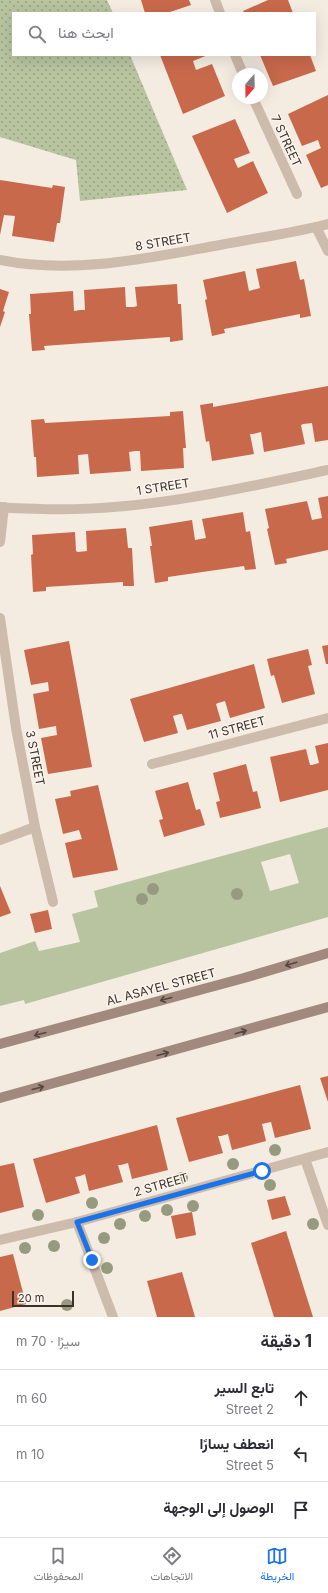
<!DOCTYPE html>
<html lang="ar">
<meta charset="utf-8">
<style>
:root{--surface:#fff;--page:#f7f7f7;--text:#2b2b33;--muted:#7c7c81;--line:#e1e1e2;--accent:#1a73e8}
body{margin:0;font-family:Inter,Vazirmatn,sans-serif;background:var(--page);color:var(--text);direction:rtl}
.compass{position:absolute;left:232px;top:68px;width:36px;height:36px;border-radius:50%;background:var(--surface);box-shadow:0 4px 16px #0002;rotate:200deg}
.scale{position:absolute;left:12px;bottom:10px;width:62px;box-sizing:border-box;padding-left:4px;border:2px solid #3b302b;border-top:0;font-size:11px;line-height:14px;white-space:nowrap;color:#3b302b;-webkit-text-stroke:3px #fbf5ee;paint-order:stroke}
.stop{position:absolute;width:12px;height:12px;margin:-9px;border:3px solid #1a73e8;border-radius:50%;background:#fff}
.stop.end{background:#1a73e8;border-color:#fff;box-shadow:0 1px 4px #0008}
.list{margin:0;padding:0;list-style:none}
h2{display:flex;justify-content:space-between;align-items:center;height:52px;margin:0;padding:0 16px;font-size:17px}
h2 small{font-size:13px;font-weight:400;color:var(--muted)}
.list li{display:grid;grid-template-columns:26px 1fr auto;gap:12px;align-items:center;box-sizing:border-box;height:56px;padding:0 16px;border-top:1px solid var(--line)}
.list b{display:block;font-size:15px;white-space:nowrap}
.list p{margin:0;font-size:13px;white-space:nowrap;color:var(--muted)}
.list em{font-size:13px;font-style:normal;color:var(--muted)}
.icon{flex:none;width:22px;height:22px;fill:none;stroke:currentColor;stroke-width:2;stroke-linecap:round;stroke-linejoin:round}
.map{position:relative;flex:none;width:328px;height:1317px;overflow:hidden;direction:ltr}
.search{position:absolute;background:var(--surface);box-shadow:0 4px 16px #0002;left:12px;right:12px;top:12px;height:44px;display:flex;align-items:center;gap:10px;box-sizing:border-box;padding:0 14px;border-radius:0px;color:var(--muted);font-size:15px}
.sheet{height:220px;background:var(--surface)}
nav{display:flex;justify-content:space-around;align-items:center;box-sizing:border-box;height:56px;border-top:1px solid var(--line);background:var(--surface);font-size:11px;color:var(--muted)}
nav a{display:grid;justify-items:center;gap:2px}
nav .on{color:var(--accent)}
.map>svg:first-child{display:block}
</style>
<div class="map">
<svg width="328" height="1317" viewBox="0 0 328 1317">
<defs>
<pattern id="park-dots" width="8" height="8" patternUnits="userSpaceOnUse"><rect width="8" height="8" fill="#b8c4a0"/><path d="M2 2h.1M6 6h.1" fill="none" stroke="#97a083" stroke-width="1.8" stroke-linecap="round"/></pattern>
</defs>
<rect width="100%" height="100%" fill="#f4ebe1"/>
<path fill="#b8c4a0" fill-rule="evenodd" d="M328,827V917L25,1004L24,1000L0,1006V953L35,941L39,951L80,942L72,914L98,907L94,891ZM290,854L299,883L270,891L261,862Z"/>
<path fill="url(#park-dots)" d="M0,0H107L113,13H13V55H130L187,190L80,201L76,160L0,137Z"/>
<g fill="#c8694b">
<path d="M141,0H189L191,5L167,13H145Z"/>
<path d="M268,0H288L293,13H244L243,11Z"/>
<path d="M160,55H208L193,61L196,70L212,64L225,96L183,114Z"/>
<path d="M260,55H310L316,71L273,86Z"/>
<path d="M328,95V185L321,188L306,155L321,148L320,146L318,140L302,146L288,114Z"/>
<path d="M235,119L250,153L234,159L236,164L238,168L253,161L268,193L227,213L192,136Z"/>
<path d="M0,180L52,188L53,185L65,187L60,223H57L54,242L12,236L15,216L4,215L0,235Z"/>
<path d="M296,261L300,280L304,279L311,316L300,318V314L224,329L225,333L212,336L205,300L207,299L203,280L245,271L249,291L260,288L256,269Z"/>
<path d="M177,284L178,304H181L183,340L170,342V337L57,345L44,346L45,350L32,351L29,314H31L30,294L73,291L74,311L80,310H85L84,290L125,287L126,307H134L137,306L135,287Z"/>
<path d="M0,289L9,292L3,311L5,312L0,327Z"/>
<path d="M328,386V440L315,442L312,423L303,424L301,425L305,444L264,452L261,432L253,434H250L254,454L212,461L209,441L206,442L200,405L213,403V407Z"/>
<path d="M183,411L186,448H183L184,468L141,471L140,451H135L129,452L131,471L90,474L88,454L78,455L79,474L37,477L36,457H34L31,420L44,419L45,423L81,421L170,416V412Z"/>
<path d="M328,496V550L286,559L287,563L275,565L267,529L269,528L265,509L307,501L312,520L322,518L318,498Z"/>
<path d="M243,512L246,532L250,531L256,569L245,570L244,566L168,577V581L155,583L150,546H152L149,527L192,520L195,540L206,538L202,519Z"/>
<path d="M126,528L128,548H132L134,586H123V582L46,587V591L33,592L31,555L33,554L32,535L75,532L76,551L78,552L87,551L86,531Z"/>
<path d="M69,641L92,767L48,774L41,738L57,735L56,726L39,729L33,694L49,691L48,682L31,685L24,650Z"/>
<path d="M328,645V664H326L322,646Z"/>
<path d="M308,649L312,665L308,666L315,694L282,703L274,675L271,676L267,659Z"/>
<path d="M254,664L265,708L230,718L225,701L218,703L216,704L221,721L187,730L182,714H180L173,716L178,733L144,742L130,699Z"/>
<path d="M328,743V790L280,802L270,757L306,749L310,765H312L319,763L315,746Z"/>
<path d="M246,764L253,792L257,791L261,808L220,818L216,802L220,801L213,773Z"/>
<path d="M188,782L196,810L200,809L205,825L164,837L159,820L163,819L155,791Z"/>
<path d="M98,785L118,870L73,878L65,843L82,839L79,830L63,834L55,799L71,796L70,791Z"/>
<path d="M0,886L11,913L0,917Z"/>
<path d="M48,910L52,929L35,933L30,914Z"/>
<path d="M328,1076V1102L320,1078Z"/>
<path d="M300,1085L311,1129L275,1138L271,1122L266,1123L262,1124L266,1141L232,1150L228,1134L221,1136H218L223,1153L189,1162L176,1118Z"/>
<path d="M157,1125L168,1170L132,1179L128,1163L121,1165H118L123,1182L89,1191L85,1174L80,1176L75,1177L80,1193L46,1203L33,1159Z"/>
<path d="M14,1163L24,1207L0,1213V1166Z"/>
<path d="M285,1196L291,1215L272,1220L267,1200Z"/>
<path d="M192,1212L196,1235L176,1239L171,1216Z"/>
<path d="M286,1231L313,1317H274L251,1243Z"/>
<path d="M13,1254L26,1304L0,1311V1257Z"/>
<path d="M182,1272L195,1317H157L147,1281Z"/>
</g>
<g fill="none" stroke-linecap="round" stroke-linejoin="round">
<g stroke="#cdbbac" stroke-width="10">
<path d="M215,0L220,13"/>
<path d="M235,55L243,74"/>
<path d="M253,98L297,194"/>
<path d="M316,227L328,251"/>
<path d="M0,260C73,275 148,258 220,245C256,238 293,233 328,224"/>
<path d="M0,507C14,509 28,508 43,509C138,512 235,490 328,470"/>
<path d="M0,542L4,507"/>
<path d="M0,618L16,728L35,827L53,902"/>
<path d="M152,764L328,718"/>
<path d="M0,840L35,827"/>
<path d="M305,1159L328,1225"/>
<path d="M77,1222L113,1317"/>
<path d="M0,1240L77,1222L328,1152"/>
</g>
<g stroke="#a18a7d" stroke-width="10">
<path d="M0,1044L244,978L328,953"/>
<path d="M0,1098L328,1007"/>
</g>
</g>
<g fill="#969b7f">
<circle cx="153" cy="889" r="6"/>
<circle cx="237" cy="894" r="6"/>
<circle cx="142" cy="899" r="6"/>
<circle cx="275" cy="1150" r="6"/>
<circle cx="233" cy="1164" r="6"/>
<circle cx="182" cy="1178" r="6"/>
<circle cx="270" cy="1185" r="6"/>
<circle cx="92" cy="1203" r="6"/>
<circle cx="193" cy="1206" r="6"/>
<circle cx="167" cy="1210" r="6"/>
<circle cx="38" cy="1215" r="6"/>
<circle cx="145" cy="1216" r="6"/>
<circle cx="120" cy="1224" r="6"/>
<circle cx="313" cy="1224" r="6"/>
<circle cx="104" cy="1238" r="6"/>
<circle cx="54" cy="1246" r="6"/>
<circle cx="25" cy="1248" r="6"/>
<circle cx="107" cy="1268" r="6"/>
<circle cx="67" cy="1305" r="6"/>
</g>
<defs><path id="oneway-shaft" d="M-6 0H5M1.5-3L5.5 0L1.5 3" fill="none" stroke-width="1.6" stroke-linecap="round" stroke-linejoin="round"/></defs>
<g stroke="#544640">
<use href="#oneway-shaft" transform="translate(291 964) rotate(163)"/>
<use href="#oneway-shaft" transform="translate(166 999) rotate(165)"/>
<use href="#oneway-shaft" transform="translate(241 1032) rotate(-16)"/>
<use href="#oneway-shaft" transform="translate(40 1034) rotate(165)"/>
<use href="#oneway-shaft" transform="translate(163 1054) rotate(-15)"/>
<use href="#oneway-shaft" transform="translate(38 1088) rotate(-15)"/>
</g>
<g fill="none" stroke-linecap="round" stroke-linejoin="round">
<path stroke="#1a73e8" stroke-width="5" d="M92,1260L77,1222L262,1171"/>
</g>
<g text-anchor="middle" stroke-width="3" stroke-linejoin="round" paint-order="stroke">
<g font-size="12" fill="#3b302b" stroke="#fbf5ee">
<text transform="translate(286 141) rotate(65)" y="4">7 STREET</text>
<text transform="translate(163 242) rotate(-10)" y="4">8 STREET</text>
<text transform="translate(163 487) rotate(-9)" y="4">1 STREET</text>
<text transform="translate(237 728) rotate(-15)" y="4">11 STREET</text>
<text transform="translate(35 758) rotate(79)" y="4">3 STREET</text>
<text transform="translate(161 987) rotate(-15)" y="4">AL ASAYEL STREET</text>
<text transform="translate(161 1185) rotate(-16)" y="4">2 STREET</text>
</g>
</g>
</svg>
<svg class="compass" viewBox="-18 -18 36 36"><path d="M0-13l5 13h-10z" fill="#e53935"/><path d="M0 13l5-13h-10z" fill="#7c7c81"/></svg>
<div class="scale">20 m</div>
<div class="stop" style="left:262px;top:1171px"></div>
<div class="stop end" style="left:92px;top:1260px"></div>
<div class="search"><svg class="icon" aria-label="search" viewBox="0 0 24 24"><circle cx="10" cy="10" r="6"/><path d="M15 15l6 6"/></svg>ابحث هنا</div>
</div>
<section class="sheet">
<h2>1 دقيقة<small>سيرًا · 70 m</small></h2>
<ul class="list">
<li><svg class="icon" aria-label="ahead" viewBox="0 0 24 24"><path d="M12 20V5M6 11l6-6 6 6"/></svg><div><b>تابع السير</b><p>2 Street</p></div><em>60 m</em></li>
<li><svg class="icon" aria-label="left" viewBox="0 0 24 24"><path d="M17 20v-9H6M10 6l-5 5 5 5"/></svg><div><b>انعطف يسارًا</b><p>5 Street</p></div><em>10 m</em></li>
<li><svg class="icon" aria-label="arrive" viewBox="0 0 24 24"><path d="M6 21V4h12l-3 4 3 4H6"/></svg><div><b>الوصول إلى الوجهة</b></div></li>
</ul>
</section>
<nav>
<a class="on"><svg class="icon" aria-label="map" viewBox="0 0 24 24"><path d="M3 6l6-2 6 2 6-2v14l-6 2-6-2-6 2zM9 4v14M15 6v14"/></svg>الخريطة</a>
<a><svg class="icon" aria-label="directions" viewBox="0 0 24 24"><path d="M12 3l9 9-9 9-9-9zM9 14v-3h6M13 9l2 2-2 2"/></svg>الاتجاهات</a>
<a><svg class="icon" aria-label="saved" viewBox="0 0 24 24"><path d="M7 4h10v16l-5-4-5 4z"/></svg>المحفوظات</a>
</nav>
